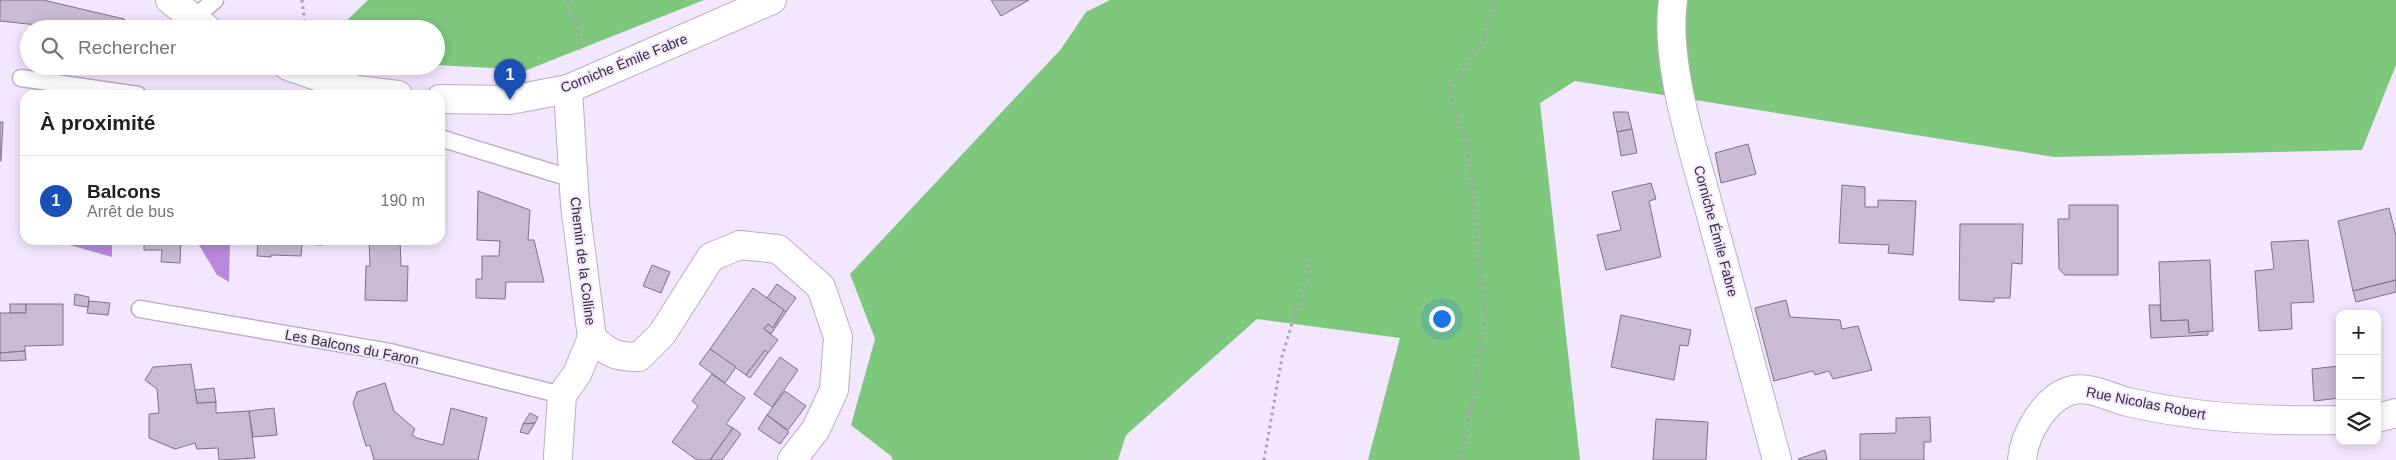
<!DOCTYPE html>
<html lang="fr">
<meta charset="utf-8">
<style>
:root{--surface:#fff;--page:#f6f6f6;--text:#202124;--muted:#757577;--line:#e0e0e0;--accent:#1a73e8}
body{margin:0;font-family:Helvetica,sans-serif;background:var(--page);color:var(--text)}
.controls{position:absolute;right:15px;bottom:15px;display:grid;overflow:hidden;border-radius:10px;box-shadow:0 2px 12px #0003}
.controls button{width:45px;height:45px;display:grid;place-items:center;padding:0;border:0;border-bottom:1px solid var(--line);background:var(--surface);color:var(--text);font:25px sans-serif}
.you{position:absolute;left:1441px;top:318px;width:18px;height:18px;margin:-12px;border:4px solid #fff;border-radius:50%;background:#1a73e8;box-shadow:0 0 0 8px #1a73e833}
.badge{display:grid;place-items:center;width:32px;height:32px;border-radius:50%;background:var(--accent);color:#fff;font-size:16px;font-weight:700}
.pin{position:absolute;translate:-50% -41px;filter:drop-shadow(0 1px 2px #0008)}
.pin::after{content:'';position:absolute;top:26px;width:18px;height:15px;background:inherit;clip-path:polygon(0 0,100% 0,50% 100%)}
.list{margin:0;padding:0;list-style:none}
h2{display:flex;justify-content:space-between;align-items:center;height:65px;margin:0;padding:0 20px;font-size:21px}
h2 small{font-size:16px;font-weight:400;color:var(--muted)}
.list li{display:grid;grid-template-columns:32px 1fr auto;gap:15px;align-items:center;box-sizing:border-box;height:90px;padding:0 20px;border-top:1px solid var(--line)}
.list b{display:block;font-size:19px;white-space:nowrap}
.list p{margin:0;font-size:16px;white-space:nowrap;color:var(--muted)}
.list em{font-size:16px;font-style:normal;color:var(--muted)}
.icon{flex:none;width:28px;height:28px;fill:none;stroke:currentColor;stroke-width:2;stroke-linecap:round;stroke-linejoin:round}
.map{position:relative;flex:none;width:2396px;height:460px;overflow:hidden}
.search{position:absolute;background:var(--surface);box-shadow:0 2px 12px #0003;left:20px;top:20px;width:425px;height:55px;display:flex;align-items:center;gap:12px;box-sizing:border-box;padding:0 18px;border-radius:28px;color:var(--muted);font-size:19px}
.panel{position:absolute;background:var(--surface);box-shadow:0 2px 12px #0003;left:20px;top:90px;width:425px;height:155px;border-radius:15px}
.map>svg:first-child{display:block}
</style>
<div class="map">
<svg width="2396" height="460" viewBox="0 0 2396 460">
<rect width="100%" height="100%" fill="#f3e6ff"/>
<g fill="#7ec87e">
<path d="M368,0H704L527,70L436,65V29H338Z"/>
<path d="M1110,0H2396V65L2362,150L2054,157L1575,81L1540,103L1580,460H1368L1400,338L1257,319L1126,435L1118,460H893L891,456L851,425L875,339L850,274L1061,49L1086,12Z"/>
</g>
<g fill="#b98adc">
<path d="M60,240H112V257L59,242Z"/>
<path d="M196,240L230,242L229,282L217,275Z"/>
</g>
<g fill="#c8bbd3" stroke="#7e7288">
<path d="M0,0H43L124,19L133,29H56V27L0,21Z"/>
<path d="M991,0H1029L1001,16Z"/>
<path d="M1613,112H1628L1632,129L1617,132Z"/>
<path d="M0,122H3L1,161H0Z"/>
<path d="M1632,129L1637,153L1621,156L1617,132Z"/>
<path d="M1748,144L1756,174L1721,183L1715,153Z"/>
<path d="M1651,183L1656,199L1649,201L1661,257L1606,270L1597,235L1621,230L1612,192Z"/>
<path d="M1842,185L1865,187V207H1878V200L1916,201L1913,255L1888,253L1889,245L1839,243Z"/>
<path d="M478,191L530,210L528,240H534L544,282H506L505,299L476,298V279H482V256H499L500,241L477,240Z"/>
<path d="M2069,205H2118V275H2065L2059,269L2058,219H2069Z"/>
<path d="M2389,208L2396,236V280L2353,291L2338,221Z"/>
<path d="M1960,224H2023L2022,264L2012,263L2010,298H1994V302L1959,300Z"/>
<path d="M144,240H181L180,263L161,262L162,250H144Z"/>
<path d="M258,240H322V245L302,244L301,256L271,255V257L257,256Z"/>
<path d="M369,240H400L401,266H408L407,301L365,300L366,266H370Z"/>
<path d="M2308,240L2314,302L2291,303L2292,329L2259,331L2255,271L2274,269L2271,242Z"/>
<path d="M2210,260L2213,331L2189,333L2188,320L2161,321L2159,262Z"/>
<path d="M652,265L670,272L661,293L643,286Z"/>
<path d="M2396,280V292L2356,302L2353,291Z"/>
<path d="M777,284L796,298L786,312L767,298Z"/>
<path d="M753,288L784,310L773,328L768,324L764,329L778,340L768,353L765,350L746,375L710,349Z"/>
<path d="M75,294L89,297L88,307L74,305Z"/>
<path d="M1786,300L1790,317L1840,320L1842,329L1858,326L1872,370L1833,379L1829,371L1815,375L1813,371L1774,381L1755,308Z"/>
<path d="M89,301L110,303L108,315L87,313Z"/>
<rect x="10" y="304" width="16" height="9"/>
<path d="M26,304H63V345L25,346V351L0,353V313H26Z"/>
<path d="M2149,305H2160L2161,321L2188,320L2189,333L2208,331V335L2151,338Z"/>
<path d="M784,310L786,312L771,334L764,329L768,324L773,328Z"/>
<path d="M1621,315L1691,330L1688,346L1680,345L1674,380L1611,367Z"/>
<path d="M710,349L736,367L725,383L699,364Z"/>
<path d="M765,350L768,353L750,378L746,375Z"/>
<path d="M25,351L26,360L0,361V353Z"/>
<path d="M780,357L798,370L772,407L754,394Z"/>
<path d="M191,364L197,403L216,402V413L249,411L255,458L219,460L218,448L197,449L195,443L175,449L149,438V414L159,413L157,389L145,380L153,367Z"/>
<path d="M2339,366L2340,398L2314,401L2312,369Z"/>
<path d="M712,374L745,398L726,424L733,428L710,460H697L672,442L698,406L692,401Z"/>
<path d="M385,383L394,411L415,429L412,435L417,438L443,445L451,408L487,418L478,460H374L370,445L366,446L353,403L357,392Z"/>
<path d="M214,388L216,402L197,403L195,390Z"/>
<path d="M785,391L806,406L788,430L767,415Z"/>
<path d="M274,408L277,435L253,437L249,411Z"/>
<path d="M530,413L538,417L535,423L523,424Z"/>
<path d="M767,415L789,432L780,444L758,429Z"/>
<path d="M1930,417L1931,442H1924V460H1860V434L1896,433V418Z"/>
<path d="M1656,419L1708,422L1706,460H1653Z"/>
<path d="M535,423L528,434L520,432L523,424Z"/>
<path d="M733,428L741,434L722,460H710Z"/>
<path d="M1825,450L1827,460H1799L1798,459Z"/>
</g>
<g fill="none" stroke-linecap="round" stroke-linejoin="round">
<defs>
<g id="service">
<path d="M193,19L215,0"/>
<path d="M21,78L138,95"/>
<path d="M440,138L573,179"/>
<path d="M140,309L390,352L562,395"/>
</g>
<g id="minor">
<path d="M170,0L207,29"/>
<path d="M1673,0C1664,62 1693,148 1709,208C1732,292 1754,376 1777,460"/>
<path d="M288,66L357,90L398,95"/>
<path d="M440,99L510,100L568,89L772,0"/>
<path d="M592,338C609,354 616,357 639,357L662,334L711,257L740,245L778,249L821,287L838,337L834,390L816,429L792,460"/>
<path d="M2377,418L2396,413"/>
<path d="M558,456L562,395L577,374L592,338L575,205L568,89"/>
<path d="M2022,460C2024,434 2046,396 2073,390C2091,386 2111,398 2128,402C2150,407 2173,411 2196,414C2243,420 2292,421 2340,420"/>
</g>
</defs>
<use href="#service" stroke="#baaec5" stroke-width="19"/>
<use href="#minor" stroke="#baaec5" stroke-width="30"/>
<g stroke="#a79daf" stroke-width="3" stroke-dasharray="2.5 4" stroke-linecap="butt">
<path d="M302,0L305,24L309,29"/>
<path d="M567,0L575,16L581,50"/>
<path d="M1264,460L1282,357L1311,259"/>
<path d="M1462,460L1485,317L1469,157L1449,89L1483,41L1494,0"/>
</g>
<use href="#service" stroke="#fff" stroke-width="16"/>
<use href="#minor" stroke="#fff" stroke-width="28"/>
</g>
<g text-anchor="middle" stroke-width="4" stroke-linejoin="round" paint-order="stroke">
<g font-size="14" fill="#332e37" stroke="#f3e6ff">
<text transform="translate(624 63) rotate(-22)" y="5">Corniche Émile Fabre</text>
<text transform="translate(1716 231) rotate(75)" y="5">Corniche Émile Fabre</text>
<text transform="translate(583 261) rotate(83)" y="5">Chemin de la Colline</text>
<text transform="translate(352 347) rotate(11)" y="5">Les Balcons du Faron</text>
<text transform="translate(2146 403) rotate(11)" y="5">Rue Nicolas Robert</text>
</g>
</g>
</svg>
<div class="controls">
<button>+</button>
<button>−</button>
<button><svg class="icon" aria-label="layers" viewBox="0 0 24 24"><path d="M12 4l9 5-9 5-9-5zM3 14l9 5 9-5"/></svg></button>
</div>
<div class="you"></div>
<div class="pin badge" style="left:510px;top:100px;background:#1a4fb4">1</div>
<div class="search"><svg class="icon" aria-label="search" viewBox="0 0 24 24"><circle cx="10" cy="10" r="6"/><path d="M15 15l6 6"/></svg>Rechercher</div>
<section class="panel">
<h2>À proximité<small></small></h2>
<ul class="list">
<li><span class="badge" style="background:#1a4fb4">1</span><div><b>Balcons</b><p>Arrêt de bus</p></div><em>190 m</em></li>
</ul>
</section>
</div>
